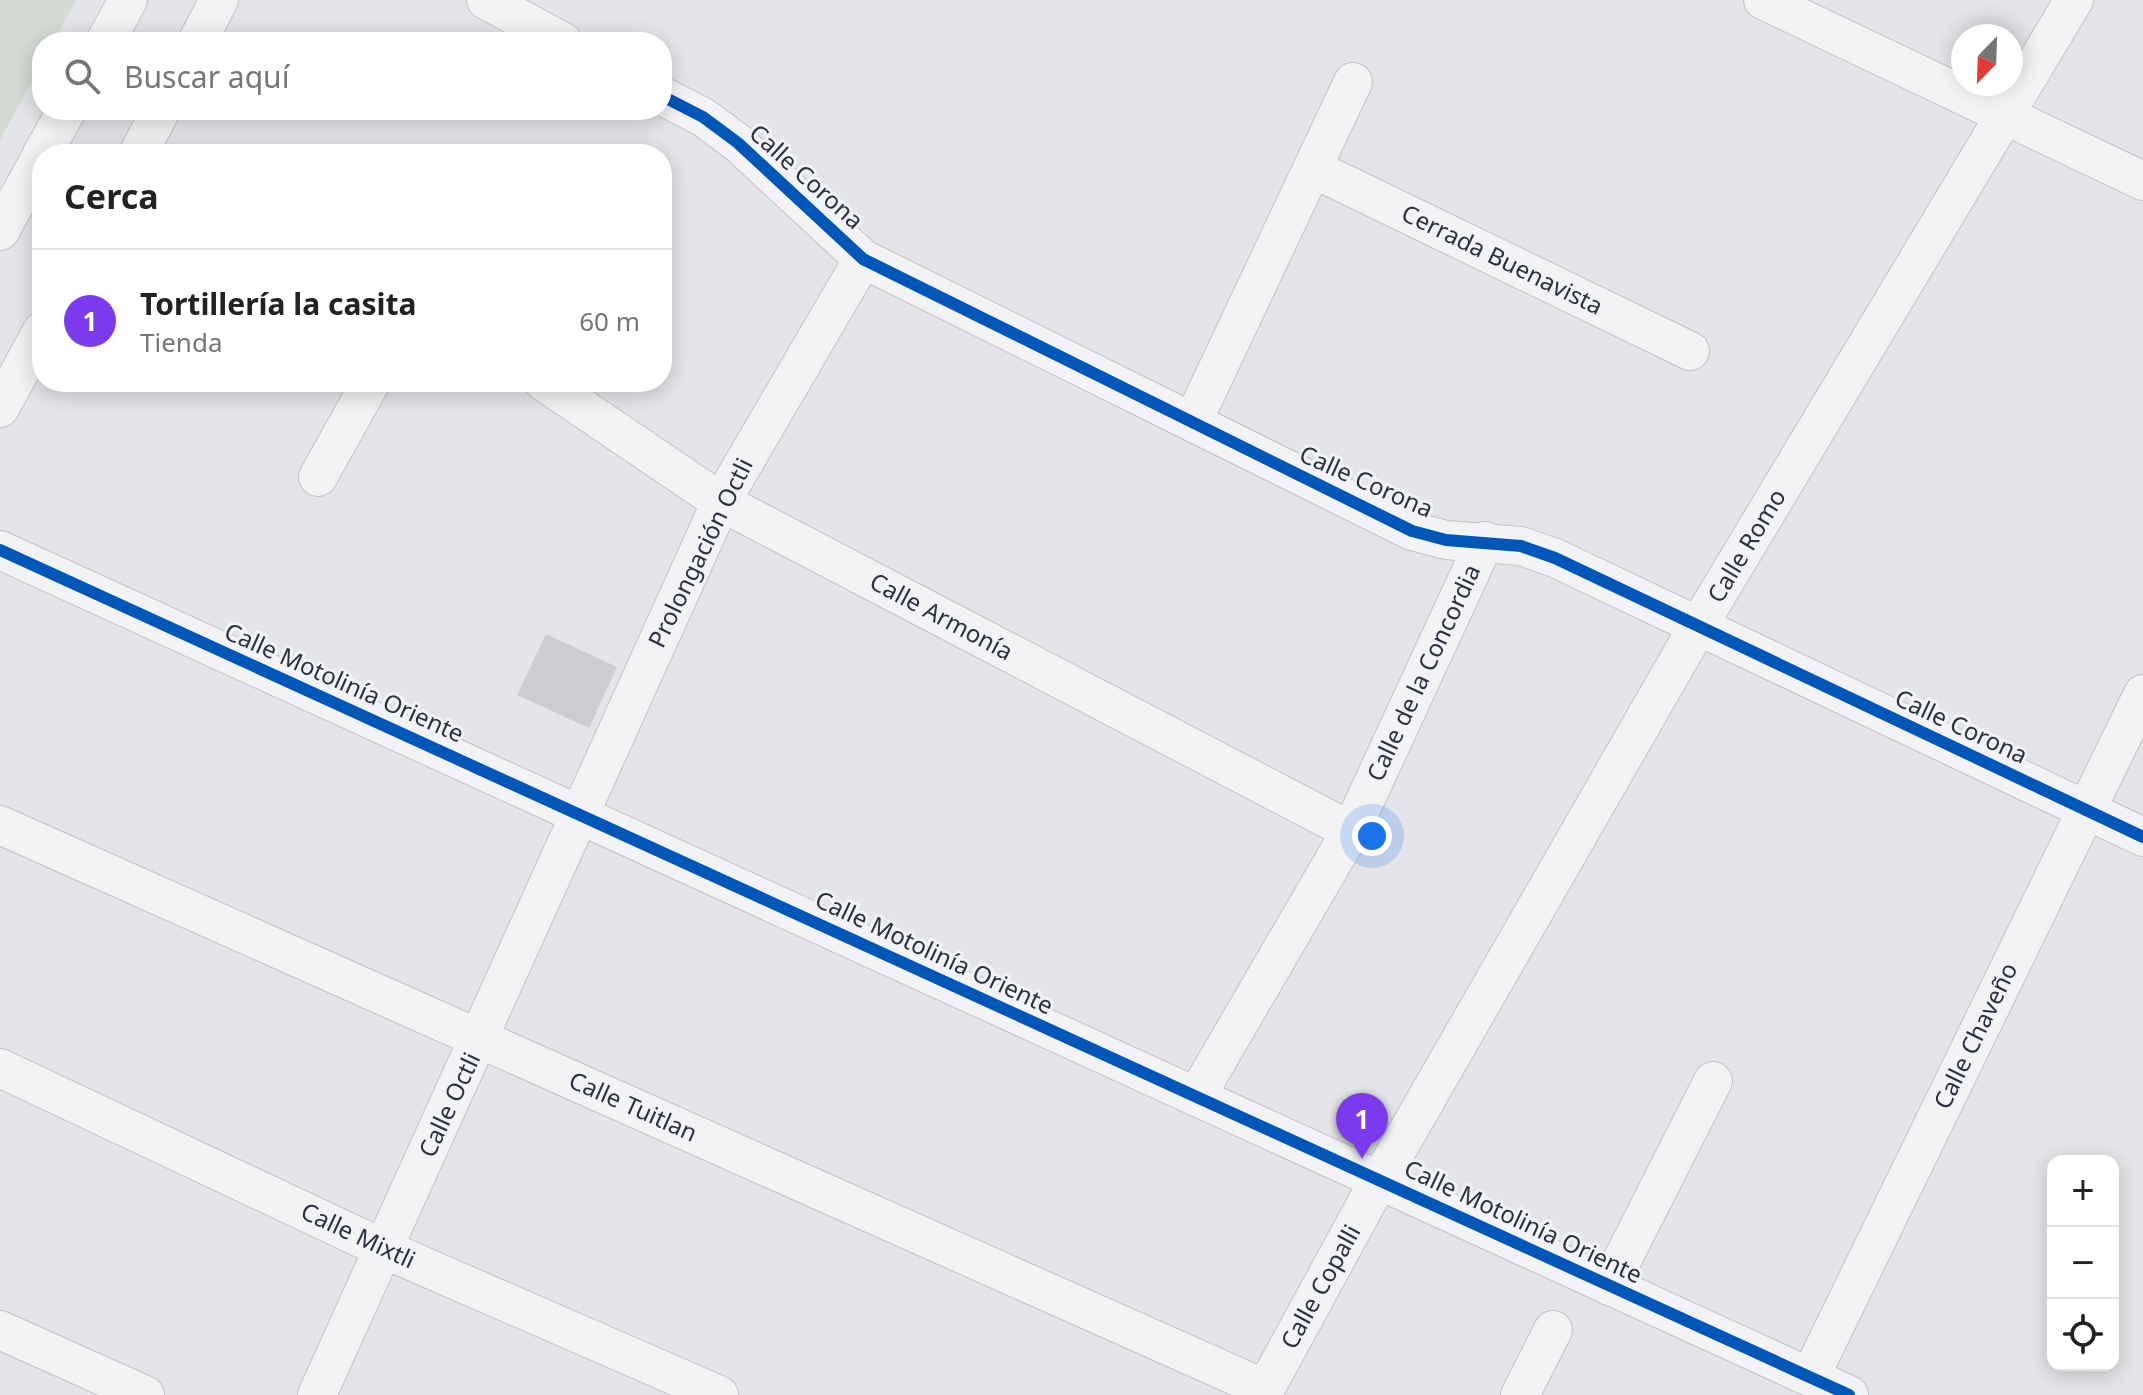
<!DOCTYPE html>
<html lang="es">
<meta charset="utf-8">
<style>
:root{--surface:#fff;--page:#f2f2f2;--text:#222;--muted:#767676;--line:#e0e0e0;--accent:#7c3aed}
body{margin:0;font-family:"Noto Sans",sans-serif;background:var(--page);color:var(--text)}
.controls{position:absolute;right:24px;bottom:24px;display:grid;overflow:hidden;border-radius:16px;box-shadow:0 4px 20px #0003}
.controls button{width:72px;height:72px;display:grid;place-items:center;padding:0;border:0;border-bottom:2px solid var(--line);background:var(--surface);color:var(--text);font:40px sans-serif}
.compass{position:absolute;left:1951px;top:24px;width:72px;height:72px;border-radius:50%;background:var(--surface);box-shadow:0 4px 20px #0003;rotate:203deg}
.you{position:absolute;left:1372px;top:836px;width:28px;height:28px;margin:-20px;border:6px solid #fff;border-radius:50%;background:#1a73e8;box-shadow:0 0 0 12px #1a73e833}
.badge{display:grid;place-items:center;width:52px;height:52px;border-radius:50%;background:var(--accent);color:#fff;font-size:26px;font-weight:700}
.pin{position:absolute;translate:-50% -66px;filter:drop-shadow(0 2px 4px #0008)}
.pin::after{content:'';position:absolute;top:42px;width:28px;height:24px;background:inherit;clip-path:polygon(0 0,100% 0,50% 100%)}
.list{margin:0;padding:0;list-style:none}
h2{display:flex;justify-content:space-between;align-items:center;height:104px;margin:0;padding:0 32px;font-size:34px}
h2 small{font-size:26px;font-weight:400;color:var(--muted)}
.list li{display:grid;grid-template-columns:52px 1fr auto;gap:24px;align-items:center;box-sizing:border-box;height:144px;padding:0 32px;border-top:2px solid var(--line)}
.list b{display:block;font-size:30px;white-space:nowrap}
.list p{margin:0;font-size:26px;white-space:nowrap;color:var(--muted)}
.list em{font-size:26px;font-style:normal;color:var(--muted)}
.icon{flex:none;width:44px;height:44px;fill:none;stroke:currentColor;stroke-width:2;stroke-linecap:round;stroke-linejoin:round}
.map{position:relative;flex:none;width:2143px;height:1395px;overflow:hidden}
.search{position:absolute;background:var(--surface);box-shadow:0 4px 20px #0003;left:32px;top:32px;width:640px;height:88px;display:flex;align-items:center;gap:20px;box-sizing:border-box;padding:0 28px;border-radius:32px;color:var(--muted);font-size:30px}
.panel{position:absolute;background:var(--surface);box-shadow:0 4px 20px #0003;left:32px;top:144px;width:640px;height:248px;border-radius:32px}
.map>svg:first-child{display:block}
</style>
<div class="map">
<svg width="2143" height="1395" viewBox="0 0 2143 1395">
<rect width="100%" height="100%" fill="#e3e5e8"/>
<path fill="#d3dbd4" d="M0,0H76L53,42H42V63L0,140Z"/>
<path fill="#cccdd0" d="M546,634L617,667L589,728L517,695Z"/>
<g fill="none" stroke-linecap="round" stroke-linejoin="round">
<defs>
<g id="street">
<path d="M486,0L563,42"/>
<path d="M1763,0L2143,181"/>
<path d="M105,42L128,0"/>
<path d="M197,42L219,0"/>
<path d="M662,96L703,117L738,143L863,259L1412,531L1446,540L1521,546L1555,558L2143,837"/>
<path d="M42,154L67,110"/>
<path d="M138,154L161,110"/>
<path d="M1314,169L1690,351"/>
<path d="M0,231L42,155"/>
<path d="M544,382L721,502L1351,831"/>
<path d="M0,408L42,331"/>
<path d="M1193,421L1353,82"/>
<path d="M318,477L371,382"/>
<path d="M0,550L1849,1395"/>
<path d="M0,825L1265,1389"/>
<path d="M0,1068L384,1249L719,1395"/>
<path d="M1196,1097L1351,831L1485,541"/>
<path d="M1609,1286L1713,1081"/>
<path d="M0,1330L145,1395"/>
<path d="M1810,1377L2143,694"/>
<path d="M317,1395L721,502L863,259"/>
<path d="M1262,1395L1366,1204L1697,628L2074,0"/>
<path d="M1520,1395L1553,1330"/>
</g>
</defs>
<use href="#street" stroke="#c2c3c6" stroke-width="40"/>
<use href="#street" stroke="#f3f3f5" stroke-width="38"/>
<defs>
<g id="cycleway">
<path d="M662,96L703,117L738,143L863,259L1412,531L1446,540L1521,546L1555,558L2143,837"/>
<path d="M0,550L1849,1395"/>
</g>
</defs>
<use href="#cycleway" stroke="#f2f3f7" stroke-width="17"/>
<use href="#cycleway" stroke="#0057b8" stroke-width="12"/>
</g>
<g text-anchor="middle" stroke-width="6" stroke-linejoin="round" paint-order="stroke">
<g font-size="24" fill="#2c3140" stroke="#f2f3f7">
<text transform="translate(806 177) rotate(42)" y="8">Calle Corona</text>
<text transform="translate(1502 260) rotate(26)" y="8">Cerrada Buenavista</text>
<text transform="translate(1366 482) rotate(24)" y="8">Calle Corona</text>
<text transform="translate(1747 546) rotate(-59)" y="8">Calle Romo</text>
<text transform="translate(701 553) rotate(-64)" y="8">Prolongación Octli</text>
<text transform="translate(941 617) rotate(28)" y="8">Calle Armonía</text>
<text transform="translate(1424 673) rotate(-65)" y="8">Calle de la Concordia</text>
<text transform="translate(344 683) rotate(24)" y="8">Calle Motolinía Oriente</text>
<text transform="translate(1961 727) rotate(25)" y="8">Calle Corona</text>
<text transform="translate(934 953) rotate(25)" y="8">Calle Motolinía Oriente</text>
<text transform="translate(1976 1036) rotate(-64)" y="8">Calle Chaveño</text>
<text transform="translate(450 1105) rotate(-65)" y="8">Calle Octli</text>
<text transform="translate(633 1107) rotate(24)" y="8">Calle Tuitlan</text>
<text transform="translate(1523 1222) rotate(25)" y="8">Calle Motolinía Oriente</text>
<text transform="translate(358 1236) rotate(25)" y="8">Calle Mixtli</text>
<text transform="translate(1321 1287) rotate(-61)" y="8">Calle Copalli</text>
</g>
</g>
</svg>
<div class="controls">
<button>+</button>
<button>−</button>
<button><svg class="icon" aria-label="locate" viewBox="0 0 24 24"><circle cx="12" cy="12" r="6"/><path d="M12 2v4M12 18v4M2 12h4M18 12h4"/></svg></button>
</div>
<svg class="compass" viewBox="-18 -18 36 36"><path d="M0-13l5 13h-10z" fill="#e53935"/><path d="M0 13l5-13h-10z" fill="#767676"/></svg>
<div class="you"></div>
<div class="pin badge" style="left:1362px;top:1159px">1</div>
<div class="search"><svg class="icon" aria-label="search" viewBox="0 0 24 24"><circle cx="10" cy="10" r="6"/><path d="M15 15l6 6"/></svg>Buscar aquí</div>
<section class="panel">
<h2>Cerca<small></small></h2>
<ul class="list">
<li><span class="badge">1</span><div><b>Tortillería la casita</b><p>Tienda</p></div><em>60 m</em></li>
</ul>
</section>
</div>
